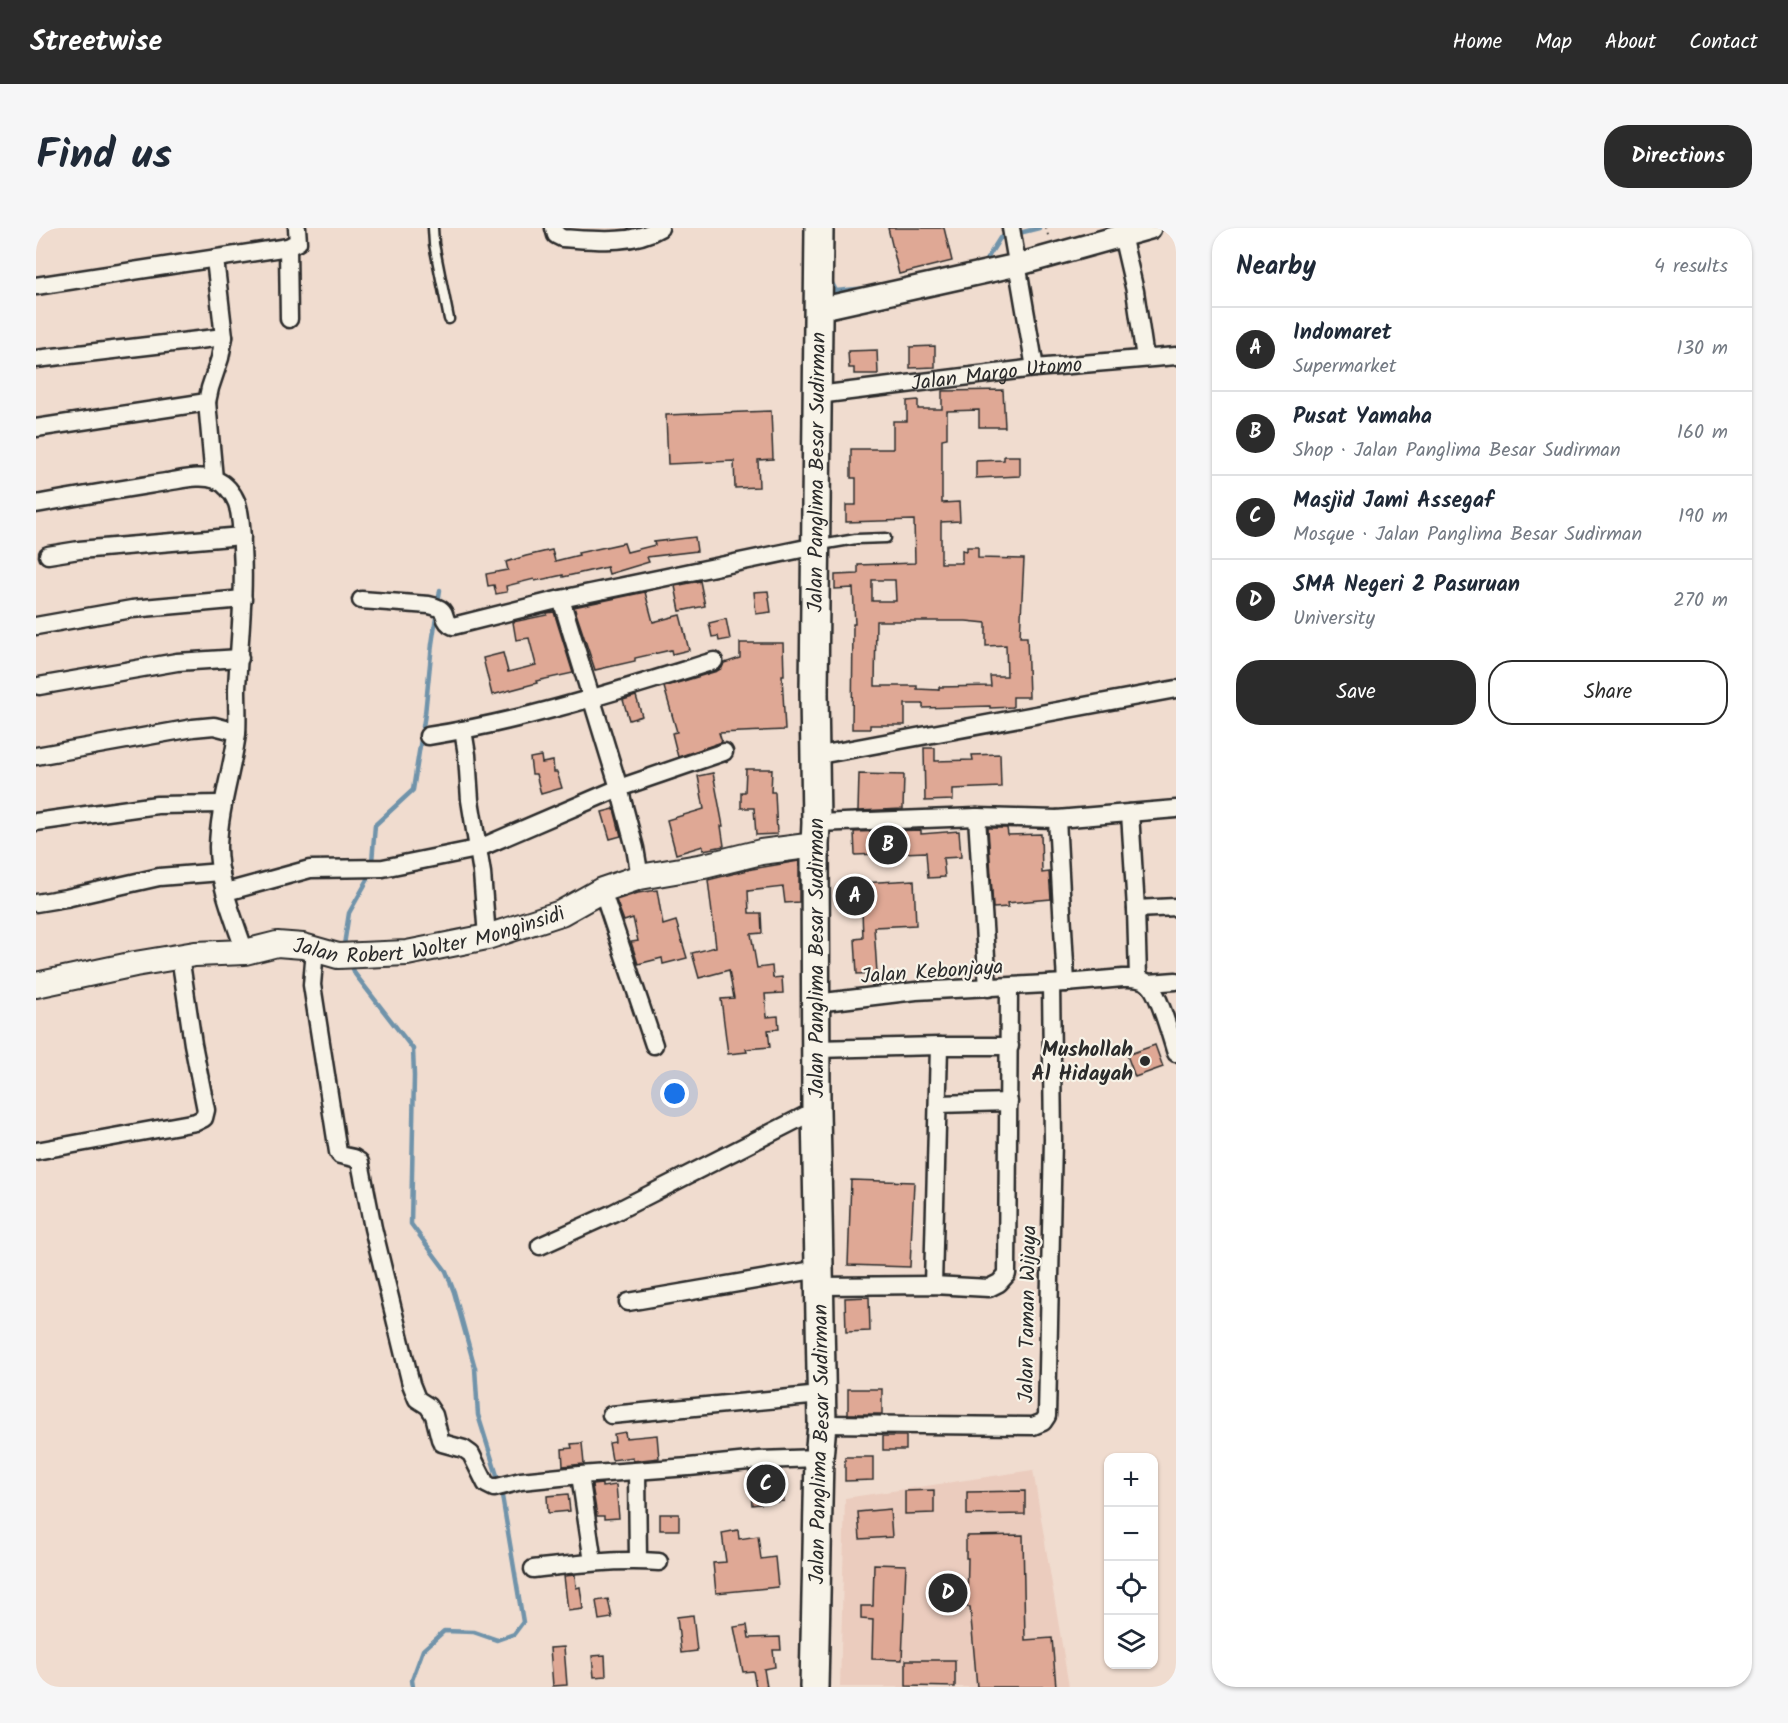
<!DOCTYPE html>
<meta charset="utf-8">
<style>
:root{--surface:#fff;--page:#f6f6f7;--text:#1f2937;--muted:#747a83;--line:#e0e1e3;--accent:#2b2b2b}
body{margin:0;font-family:Kalam,sans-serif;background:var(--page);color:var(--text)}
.controls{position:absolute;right:18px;bottom:18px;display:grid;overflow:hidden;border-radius:12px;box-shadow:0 2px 4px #0004}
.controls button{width:54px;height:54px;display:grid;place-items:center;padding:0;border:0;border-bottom:2px solid var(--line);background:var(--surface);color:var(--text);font:30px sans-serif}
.you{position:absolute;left:639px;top:866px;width:21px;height:21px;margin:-15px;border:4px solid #fff;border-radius:50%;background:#1a73e8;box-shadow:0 0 0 9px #1a73e833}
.badge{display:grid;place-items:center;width:39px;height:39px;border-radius:50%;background:var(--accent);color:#fff;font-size:20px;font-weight:700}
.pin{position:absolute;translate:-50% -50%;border:3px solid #fff;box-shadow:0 2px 6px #0006}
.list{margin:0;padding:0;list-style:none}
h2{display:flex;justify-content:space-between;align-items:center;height:78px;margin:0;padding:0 24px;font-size:26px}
h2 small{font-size:20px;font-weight:400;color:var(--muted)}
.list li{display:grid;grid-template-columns:39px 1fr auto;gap:18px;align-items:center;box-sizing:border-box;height:84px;padding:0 24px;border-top:2px solid var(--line)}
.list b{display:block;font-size:22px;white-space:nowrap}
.list p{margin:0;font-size:20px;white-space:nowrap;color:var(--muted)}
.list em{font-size:20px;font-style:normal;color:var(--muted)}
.actions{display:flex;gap:12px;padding:18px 24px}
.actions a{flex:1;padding:14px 0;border:2px solid var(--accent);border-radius:24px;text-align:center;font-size:21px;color:var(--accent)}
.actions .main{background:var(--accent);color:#fff}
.icon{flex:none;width:33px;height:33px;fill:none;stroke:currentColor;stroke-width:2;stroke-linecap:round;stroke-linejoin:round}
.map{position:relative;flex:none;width:1140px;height:1459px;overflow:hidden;border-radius:24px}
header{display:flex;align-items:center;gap:36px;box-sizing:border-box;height:84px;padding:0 30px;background:var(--accent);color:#fff}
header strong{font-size:28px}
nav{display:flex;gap:33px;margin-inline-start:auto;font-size:21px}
.intro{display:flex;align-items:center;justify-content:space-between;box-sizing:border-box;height:144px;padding:0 36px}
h1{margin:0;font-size:42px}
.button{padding:15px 27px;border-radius:24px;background:var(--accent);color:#fff;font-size:21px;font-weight:700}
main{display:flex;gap:36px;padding:0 36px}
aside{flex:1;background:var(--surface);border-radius:24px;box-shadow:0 2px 4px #0004}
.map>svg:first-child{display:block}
</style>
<header>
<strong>Streetwise</strong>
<nav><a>Home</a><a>Map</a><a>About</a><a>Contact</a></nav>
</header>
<div class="intro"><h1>Find us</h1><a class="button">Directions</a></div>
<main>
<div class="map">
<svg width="1140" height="1459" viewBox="0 0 1140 1459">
<rect width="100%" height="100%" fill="#f0dccf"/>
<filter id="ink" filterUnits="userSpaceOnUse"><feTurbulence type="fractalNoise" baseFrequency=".0167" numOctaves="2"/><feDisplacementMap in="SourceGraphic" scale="12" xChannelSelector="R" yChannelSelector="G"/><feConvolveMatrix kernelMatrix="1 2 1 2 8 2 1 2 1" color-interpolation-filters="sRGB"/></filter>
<g filter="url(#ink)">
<path fill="#ebccbe" d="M997,1242L1033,1459H804L809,1270Z"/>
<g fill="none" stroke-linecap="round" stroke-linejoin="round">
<g stroke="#7093aa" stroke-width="4.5">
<path d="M945,35L949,34L964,10L1003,0"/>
<path d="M794,51L800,63L831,60"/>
<path d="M402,375L404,362"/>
<path d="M310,721L308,717L313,685L335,646L339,597L377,562L389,486L396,416L401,383"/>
<path d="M315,735L319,746L377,821L378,848L375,996L410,1043L418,1064L439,1140L442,1187L463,1254"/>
<path d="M377,1459L376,1452L387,1422L408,1403L438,1404L461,1412L478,1406L487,1394L465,1262"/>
</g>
</g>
<g fill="#dfa895" stroke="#2b2b2b" stroke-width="1.5" fill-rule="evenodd">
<path d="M852,0H908L916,33L863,46Z"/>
<path d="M899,118V139L874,140V119Z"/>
<path d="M841,122L842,146H818V140H813L812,123Z"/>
<path d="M967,162L969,199H943V182L911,183V210L906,211V275L923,274L924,293L905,294V335H926V322L931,323V319H942V330L988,331L984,409H991L993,469H977V479L954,480V478L887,480V476H869V497H834V501H816L817,396H819L817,360L799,361V347L822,346V337L879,335L878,292L810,294V277H820V250H815V221H857V193H871V173L882,172V181H906V163ZM836,352H859L860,373H836ZM840,393H930L950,395V418L970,417L971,448H954L955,458L903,459V462L881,461V458H839Z"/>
<path d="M735,183L737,231L722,232L723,259L699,260L698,233L632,236L630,187Z"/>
<path d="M968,228H984V248L940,250V233L968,232Z"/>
<path d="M659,309L661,323L611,329L613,334L573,346L571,339L527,349V347L499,353L498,351L470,358L471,364L460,366L458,357L452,358L450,346L472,342L470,334L490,328L516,322L519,333L543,327L542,325L588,315L591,324L619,317L618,314Z"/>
<path d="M664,353L669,378L644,383L639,358Z"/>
<path d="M732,363L735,384L720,386L718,364Z"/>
<path d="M609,364L617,394L644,387L653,422L636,426L635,422L599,430V433L559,442L538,379Z"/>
<path d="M518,384L537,445L500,453L501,455L456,467L447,430L467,425L472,444L500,437L493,410L480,412L477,394L511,387V385Z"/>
<path d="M690,391L694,411L683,413L682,408L676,409L673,395Z"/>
<path d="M704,415H747L748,447H746L749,502L683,505L686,514L642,529L636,505L641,504L628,459L681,443L686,440L688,435L704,430Z"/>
<path d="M600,468L606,488L593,492L587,472Z"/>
<path d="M888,520H899V533L937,532L936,527L964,526L965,559L917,561V572L889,573Z"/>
<path d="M505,528L506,535L517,533L518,544H521L526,560L505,566L500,546H496L494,530Z"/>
<path d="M710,541H736L735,564H739L741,606L720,607L718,580H705V564H709Z"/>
<path d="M677,545L687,598H685L688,618L667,622V618L640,626L631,592L668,581L662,548Z"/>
<path d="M823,546L868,547L867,581L822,583Z"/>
<path d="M578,581L585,608L574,611L566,584Z"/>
<path d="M952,600H971L972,607L1005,606L1006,645L1013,644L1015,671L971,675L972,679L957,680Z"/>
<path d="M885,602V606L923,603L925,629L907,630L909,649L892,650L890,624L819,627L818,604Z"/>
<path d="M763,633V674L749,675L747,659L712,663L713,685H725L726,705L715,706L721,740L736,738L737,750L746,749L747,765L729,766L731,789L742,788L743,801L732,802L734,819L710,821L711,824L692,826L685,771L698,770L693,742L663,750L656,725L680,719L672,652L716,641Z"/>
<path d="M878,652L880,697L838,699L841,745L821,746L819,711L827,710L825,655Z"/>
<path d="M621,662L627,697L640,693L651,730L627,736L626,730L602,736L595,714L602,713L597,690L588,693L580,672L602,665Z"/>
<path d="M1119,817L1127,839L1099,849L1091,827Z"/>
<path d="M815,952L878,954L874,1039L812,1037Z"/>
<path d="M833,1069L834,1103L810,1104L809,1070Z"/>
<rect x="812" y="1161" width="34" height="25"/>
<path d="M589,1204L590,1210L621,1207L623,1230L597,1233V1229L576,1232L573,1215L579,1214L578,1206Z"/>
<rect x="847" y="1208" width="23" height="14"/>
<path d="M546,1215L548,1236L527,1238L526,1221L536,1220L535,1216Z"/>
<path d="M809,1229H837V1252L809,1253Z"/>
<path d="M745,1242L748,1273L716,1277L713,1244Z"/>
<path d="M566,1256V1259L580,1257L583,1290L568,1291V1288H561L556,1257Z"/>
<path d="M898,1262V1285L869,1286V1263Z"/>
<path d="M989,1263V1286L931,1287V1264Z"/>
<path d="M532,1266L534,1283L512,1285L511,1268Z"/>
<path d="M854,1281L856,1309L824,1311L822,1284Z"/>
<rect x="624" y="1286" width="19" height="16"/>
<path d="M702,1302L703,1311L722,1308L725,1331L739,1329L742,1359L680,1365L677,1335L690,1334L686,1305Z"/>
<path d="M987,1307L989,1412L1016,1410L1020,1459H941L934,1379H931L932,1330H930V1308Z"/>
<path d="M838,1336L870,1337L866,1432L836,1431L837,1392L825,1391V1378H837Z"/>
<path d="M539,1347L540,1360L544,1359L547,1381L532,1383L528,1348Z"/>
<path d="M572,1371L576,1390L563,1392L560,1373Z"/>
<path d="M657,1387L661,1423L645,1425L641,1389Z"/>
<path d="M711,1397L713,1410L744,1409L745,1422H737L739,1439L728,1441L731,1459H720L717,1443L707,1444L698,1399Z"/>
<path d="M528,1419L531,1457L517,1458L514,1420Z"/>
<path d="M569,1427L570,1448L558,1449L556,1428Z"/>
<path d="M870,1432H919V1459L870,1458Z"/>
</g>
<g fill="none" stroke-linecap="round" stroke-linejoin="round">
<defs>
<g id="service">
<path d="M397,0L398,16L413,91"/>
<path d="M785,317L820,311L850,310"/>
</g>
<g id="minor">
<path d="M518,0L520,7L526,10C558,12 596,17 624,0"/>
<path d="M975,0L999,140"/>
<path d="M1086,7L1099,63L1109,130"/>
<path d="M252,19L253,91"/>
<path d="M0,58L252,19L262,14L261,0"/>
<path d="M0,131L188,109"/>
<path id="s1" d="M782,167L999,140L1140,128"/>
<path d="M171,174L178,251"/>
<path d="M0,200L171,174L174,160L184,130L188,109L179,31"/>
<path d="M0,276C43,268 87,261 130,254C145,252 165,246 180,252C189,255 197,265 201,275C205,288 206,305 206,320C209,367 203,413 201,461C201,476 202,491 201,506C196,544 183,580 182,619C182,654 198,691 209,724"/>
<path d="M12,327L43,322L206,308"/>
<path d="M525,371L583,560L599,620L604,649"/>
<path d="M325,372L393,377C417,382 402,391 417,398L525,371L780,318"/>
<path d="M0,398L96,381L207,371"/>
<path d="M3,458L141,434L204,430"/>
<path d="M427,502L431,527L434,572L446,645L451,709"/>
<path d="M392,508C489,493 584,462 678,433"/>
<path d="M0,528L157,500L178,498L201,504"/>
<path d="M778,528L1140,461"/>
<path d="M1094,585L1100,681L1102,750"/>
<path d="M941,589L952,760"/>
<path d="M1021,591L1030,755"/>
<path d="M0,594L121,577L186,576"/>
<path d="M780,595L941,589L1021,591L1140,581"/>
<path d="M566,662L618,817"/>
<path d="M190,664L274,641L347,640L441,621L583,560L688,524"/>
<path d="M0,675L30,670L123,649L185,644"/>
<path d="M1100,681L1140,679"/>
<path d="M279,721L276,757L302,924L304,927L318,930L324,934L337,1000L375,1156L381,1171L392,1178L398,1187L404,1211L406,1215L428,1221L435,1226L450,1256L458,1260L485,1253L544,1247L653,1239L723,1232L783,1230"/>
<path d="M1113,755L1140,753"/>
<path d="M780,775L880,763L1030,755L1087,750C1095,750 1103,749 1110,754C1122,760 1135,810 1140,825"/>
<path d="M780,821L903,818H974"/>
<path d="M902,876L973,874"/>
<path d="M0,923L160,894L168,890L170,882L157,816L144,728"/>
<path d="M504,1018L577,985L780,882"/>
<path d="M897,1057L903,818"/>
<path d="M783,1058L897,1057L953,1060L963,1055L971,1046L973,759"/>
<path d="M592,1074L783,1041"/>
<path d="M575,1187L785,1167"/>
<path d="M786,1196L997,1198L1007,1194L1011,1188L1017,911L1015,756"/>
<path d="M601,1243L602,1332"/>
<path d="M544,1247L557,1334"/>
<path d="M497,1341C539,1336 581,1331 623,1334"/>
</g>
<path id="tertiary" d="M783,81L981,37L1114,0"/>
<g id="secondary">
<path id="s2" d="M0,757L99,736L159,726L209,724L241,716L267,718L302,728L371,725L451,709L525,685L566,662L604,649L668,638L725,624L779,617"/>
</g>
<g id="primary">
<path id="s3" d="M778,1459L783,1230L786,1196L780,882L779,617L780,595L778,465L783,0"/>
</g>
</defs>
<use href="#service" stroke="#2b2b2b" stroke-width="13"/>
<use href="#minor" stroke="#2b2b2b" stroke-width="21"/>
<use href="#tertiary" stroke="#2b2b2b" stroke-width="26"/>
<use href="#secondary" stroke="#2b2b2b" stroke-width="28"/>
<use href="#primary" stroke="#2b2b2b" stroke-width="32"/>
<path stroke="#2b2b2b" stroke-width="2" stroke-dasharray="1.5 4.5" stroke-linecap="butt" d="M1010,0L1013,11"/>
<use href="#service" stroke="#f7f3e8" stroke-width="8"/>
<use href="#minor" stroke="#f7f3e8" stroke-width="16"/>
<use href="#tertiary" stroke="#f7f3e8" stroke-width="21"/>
<use href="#secondary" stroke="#f7f3e8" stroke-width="24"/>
<use href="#primary" stroke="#f7f3e8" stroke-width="27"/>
</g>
</g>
<circle fill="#2b2b2b" stroke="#f7f3e8" stroke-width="2" cx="1109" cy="833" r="6"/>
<g text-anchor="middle" stroke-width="4.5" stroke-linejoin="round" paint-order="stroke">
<g font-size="21" fill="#2b2b2b" stroke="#f7f3e8">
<text dy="7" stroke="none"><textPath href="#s1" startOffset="180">Jalan Margo Utomo</textPath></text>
<text dy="7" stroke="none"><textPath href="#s3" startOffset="1215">Jalan Panglima Besar Sudirman</textPath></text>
<text dy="7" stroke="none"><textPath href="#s2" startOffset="400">Jalan Robert Wolter Monginsidi</textPath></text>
<text transform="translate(780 730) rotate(-90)" y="7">Jalan Panglima Besar Sudirman</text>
<text transform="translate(896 743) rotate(-4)" y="7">Jalan Kebonjaya</text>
<text transform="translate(991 1086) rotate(-89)" y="7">Jalan Taman Wijaya</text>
<text dy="7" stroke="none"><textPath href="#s3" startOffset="243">Jalan Panglima Besar Sudirman</textPath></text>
</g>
<g font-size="21" font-weight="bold" fill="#2b2b2b" stroke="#f7f3e8" text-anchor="end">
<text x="1097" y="828">Mushollah<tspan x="1097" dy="24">Al Hidayah</tspan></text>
</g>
</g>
</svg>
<div class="controls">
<button>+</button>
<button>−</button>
<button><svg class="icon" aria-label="locate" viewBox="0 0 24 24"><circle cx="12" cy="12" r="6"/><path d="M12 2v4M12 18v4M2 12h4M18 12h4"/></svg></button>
<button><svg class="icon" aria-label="layers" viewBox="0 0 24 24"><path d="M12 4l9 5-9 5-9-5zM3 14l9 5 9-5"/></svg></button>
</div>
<div class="you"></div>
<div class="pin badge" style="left:819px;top:668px">A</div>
<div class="pin badge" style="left:852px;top:617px">B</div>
<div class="pin badge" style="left:730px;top:1256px">C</div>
<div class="pin badge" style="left:912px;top:1365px">D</div>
</div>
<aside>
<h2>Nearby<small>4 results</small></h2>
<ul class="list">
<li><span class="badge">A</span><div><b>Indomaret</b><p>Supermarket</p></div><em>130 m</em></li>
<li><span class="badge">B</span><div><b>Pusat Yamaha</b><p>Shop · Jalan Panglima Besar Sudirman</p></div><em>160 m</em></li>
<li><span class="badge">C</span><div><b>Masjid Jami Assegaf</b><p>Mosque · Jalan Panglima Besar Sudirman</p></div><em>190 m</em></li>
<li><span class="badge">D</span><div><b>SMA Negeri 2 Pasuruan</b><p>University</p></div><em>270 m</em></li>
</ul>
<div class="actions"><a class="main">Save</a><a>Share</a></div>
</aside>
</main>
